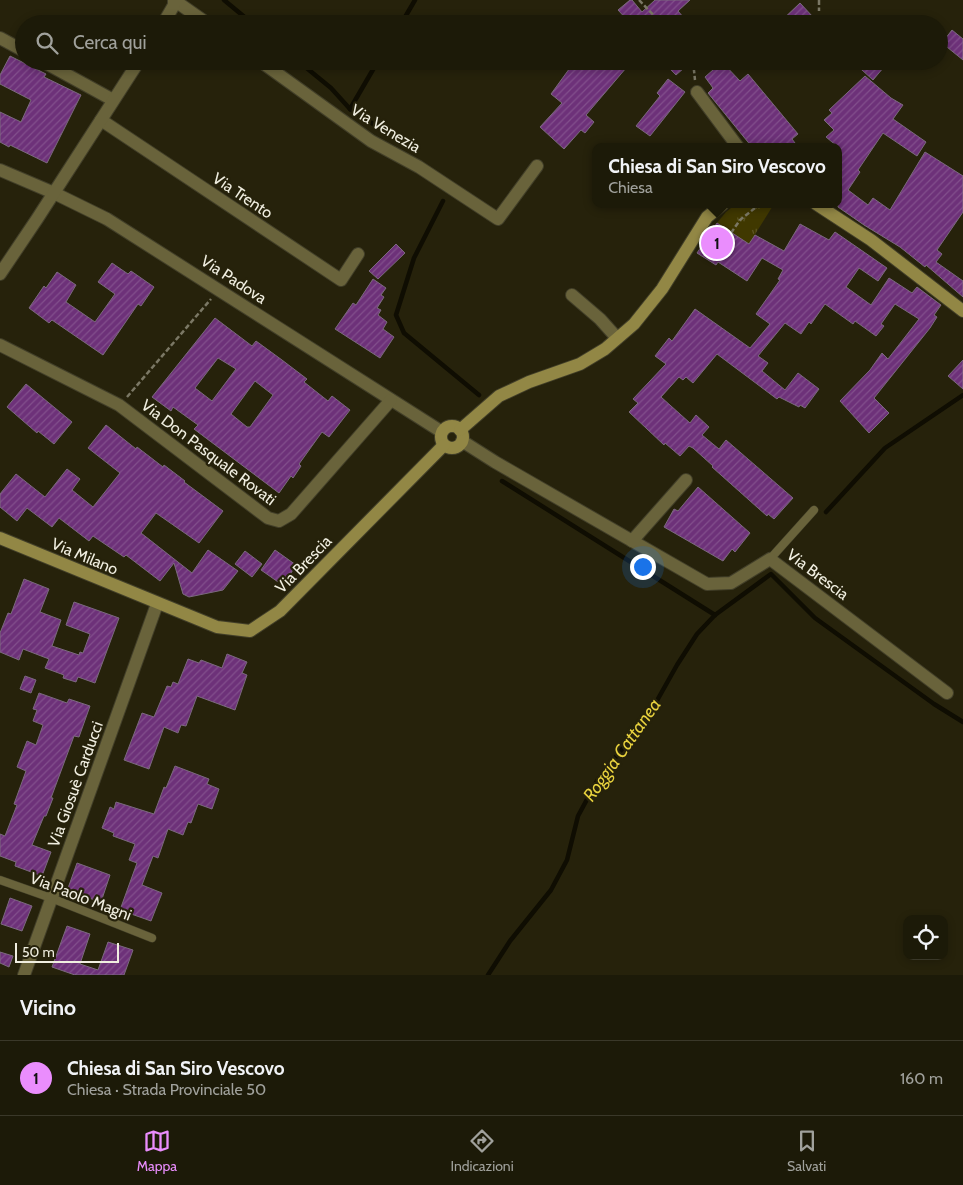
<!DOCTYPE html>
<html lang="it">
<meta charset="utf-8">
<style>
:root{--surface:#1c1a08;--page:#252312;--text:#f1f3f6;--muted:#a0a19c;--line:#3a3829;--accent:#ea8dfd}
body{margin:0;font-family:Cabin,sans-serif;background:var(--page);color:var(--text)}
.controls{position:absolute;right:15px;bottom:15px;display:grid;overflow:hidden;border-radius:10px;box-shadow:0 2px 8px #0003}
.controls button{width:45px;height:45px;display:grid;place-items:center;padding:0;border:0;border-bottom:1px solid var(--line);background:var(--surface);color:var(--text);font:25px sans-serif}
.scale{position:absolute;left:15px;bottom:12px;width:104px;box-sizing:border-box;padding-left:5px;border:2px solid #f0eee0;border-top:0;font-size:14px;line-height:18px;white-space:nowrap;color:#f0eee0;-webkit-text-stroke:4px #26220b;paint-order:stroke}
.you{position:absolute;left:642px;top:566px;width:18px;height:18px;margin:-12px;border:4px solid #fff;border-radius:50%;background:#1a73e8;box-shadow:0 0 0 8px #1a73e833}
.badge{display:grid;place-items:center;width:32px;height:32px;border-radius:50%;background:var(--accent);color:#111;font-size:16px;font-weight:700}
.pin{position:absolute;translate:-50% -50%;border:2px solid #fff;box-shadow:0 1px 5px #0006}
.popup{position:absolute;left:592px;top:143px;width:250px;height:65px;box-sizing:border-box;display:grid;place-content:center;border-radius:10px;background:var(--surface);filter:drop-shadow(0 1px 4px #0005);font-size:16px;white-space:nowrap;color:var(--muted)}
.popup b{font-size:19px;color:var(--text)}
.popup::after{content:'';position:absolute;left:50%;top:100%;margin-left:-10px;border:10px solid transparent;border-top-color:var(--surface)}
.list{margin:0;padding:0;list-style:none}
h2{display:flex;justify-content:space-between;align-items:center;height:65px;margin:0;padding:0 20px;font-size:21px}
h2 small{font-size:16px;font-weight:400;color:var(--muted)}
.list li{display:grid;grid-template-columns:32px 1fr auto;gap:15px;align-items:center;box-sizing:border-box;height:75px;padding:0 20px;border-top:1px solid var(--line)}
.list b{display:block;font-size:19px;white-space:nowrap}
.list p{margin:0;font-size:16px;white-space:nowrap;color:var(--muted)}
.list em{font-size:16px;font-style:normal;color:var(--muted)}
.icon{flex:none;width:28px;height:28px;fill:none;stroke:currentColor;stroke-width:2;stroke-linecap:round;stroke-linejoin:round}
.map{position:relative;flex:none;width:963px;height:975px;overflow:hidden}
.search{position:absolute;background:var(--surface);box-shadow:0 2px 8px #0003;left:15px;right:15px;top:15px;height:55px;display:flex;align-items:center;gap:12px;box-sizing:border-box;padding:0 18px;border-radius:28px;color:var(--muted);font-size:19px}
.sheet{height:140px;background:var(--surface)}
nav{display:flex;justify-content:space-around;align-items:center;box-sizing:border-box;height:70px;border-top:1px solid var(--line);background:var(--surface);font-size:14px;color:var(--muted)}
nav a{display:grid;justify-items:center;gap:2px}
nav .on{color:var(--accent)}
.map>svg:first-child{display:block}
</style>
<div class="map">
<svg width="963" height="975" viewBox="0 0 963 975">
<defs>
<pattern id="grass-tufts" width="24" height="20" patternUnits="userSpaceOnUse" patternTransform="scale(1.25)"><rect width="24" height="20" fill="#403800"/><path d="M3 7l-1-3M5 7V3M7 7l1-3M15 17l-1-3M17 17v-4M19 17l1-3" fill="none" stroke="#5c5525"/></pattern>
<pattern id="building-hatch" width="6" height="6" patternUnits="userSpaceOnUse" patternTransform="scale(1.25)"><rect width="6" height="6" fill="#6d3179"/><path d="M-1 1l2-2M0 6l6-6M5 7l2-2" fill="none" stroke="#824f8c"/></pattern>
</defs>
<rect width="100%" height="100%" fill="#26220b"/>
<path fill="url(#grass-tufts)" d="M736,204H774L749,244L717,223L726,212Z"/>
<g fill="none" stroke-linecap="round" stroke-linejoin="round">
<g stroke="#0f0d02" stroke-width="4.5">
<path d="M224,0L253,24"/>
<path d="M401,24L415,0"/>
<path d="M298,61L331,88L350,109"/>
<path d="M378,61L350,109L409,147"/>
<path d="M443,201L414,258L396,315L404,333L479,395"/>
<path d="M502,481L715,615"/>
<path d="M826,512L885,448L963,395"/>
<path d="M488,975L510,941L551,890L567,860L578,816L597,781L650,713L677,665L697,634L715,615L771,574L815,618L934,704L963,722"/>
</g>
</g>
<g fill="url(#building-hatch)" stroke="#7b6a7e" fill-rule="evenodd">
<path d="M630,0H632L642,12L655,0H690L678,11L689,24H629L630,23L618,10Z"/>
<path d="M800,3L813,17L806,24H778Z"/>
<path d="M952,30L963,39V60L942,43Z"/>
<path d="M10,56L46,74L44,77L81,95L47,163L10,145L9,147L0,142V112L21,122L31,100L0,84V75Z"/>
<path d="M575,61H632L586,115L594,122L585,133L581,130L564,149L540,127L562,103L551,94Z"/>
<path d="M662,61H692L676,75Z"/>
<path d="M852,61H889L873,80Z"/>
<path d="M722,62L740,81L748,74L798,134L792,139L798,147H752L708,93L713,88L705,77Z"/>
<path d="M865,76L891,98L903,105L893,119L926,142L917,156L883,133L858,170L860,172L848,190L868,205L873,198L890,210L925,152L963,176V212L937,250L942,254L936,262L963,281V297L926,265L925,267L900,247L864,225L838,207V147L826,137L834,130L824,120L832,113L829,110Z"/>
<path d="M668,79L685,92L650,136L636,126L660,96L657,93Z"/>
<path d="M717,223L749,244L755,235L784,251L800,224L829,240L835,232L887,268L878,281L859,268L846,287L871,305L889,278L912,293L917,287L941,305L934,315L937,317L930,328L874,398L889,413L869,433L840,401L870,370L882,353L888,359L919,319L895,304L881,324L884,326L876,336L855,321L853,324L825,304L811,324L809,322L801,334L785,323L758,356L768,363L762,371L785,390L798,373L819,389L805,408L800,405L799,407L779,397L777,399L717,354L693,383L686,377L683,380L679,377L661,397L690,423L696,415L709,427L702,435L719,449L726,440L793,498L774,519L768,514L767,516L712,467L713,466L693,448L689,446L680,456L665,443L664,445L629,412L638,403L633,399L666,364L655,356L669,338L672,341L695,309L750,348L770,324L756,314L780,280L778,279L783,270L762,258L747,281L718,262L716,265L697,253Z"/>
<path d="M396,244L405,253L378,279L369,271Z"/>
<path d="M112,263L128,274L131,271L154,287L141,306L138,304L103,355L52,320L49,323L29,308L44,286L46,288L57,272L76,285L66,302L95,322L115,294L98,282Z"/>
<path d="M373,279L386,288L381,295L384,297L377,308L381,310L378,315L387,322L383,329L394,337L380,358L335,329L353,303L356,305Z"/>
<path d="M215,318L252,346L256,341L282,360L307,379L304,382L328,401L332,396L350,410L329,437L322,432L299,464L301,466L293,478L291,476L279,493L194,429L198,425L173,407L171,411L152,397ZM218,358L236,369L212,401L195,388ZM255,381L273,395L250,427H247L231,414Z"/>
<path d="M963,360V389L948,376Z"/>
<path d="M26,384L72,422L54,444L38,431L37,433L7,407Z"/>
<path d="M106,425L136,449L137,447L163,467L164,465L185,481L184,482L223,511L199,543L156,513L141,533L192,573L208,550L238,571L223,590L189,597L183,594L174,563L160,581L126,555L124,557L93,536L89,541L59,518L52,527L27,508L17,521L0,507V494L16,474L45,497L67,469L80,479L72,490L93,507L120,473L88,448Z"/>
<path d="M698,487L750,533L735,552L732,549L723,561L664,527L674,509L678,511Z"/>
<path d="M275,550L296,565L286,581L284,580L281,584L261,570Z"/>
<path d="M245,551L262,564L252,577L235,564Z"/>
<path d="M24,579L49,589L40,612L61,620L52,646L79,655L80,652L83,653L90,634L66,625L74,602L119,618L95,683L78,677L76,682L63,678L64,675L45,668L49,659L23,649L19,660L0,652V633L8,613L11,614Z"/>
<path d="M227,654L247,662L242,673L247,675L235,710L197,696L186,726L181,725L178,733L164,727L149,769L124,760L142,713L154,717L167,686L171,687L173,682L178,684L188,659L199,663L201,660L222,668Z"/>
<path d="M25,676L36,680L31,693L20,689Z"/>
<path d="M39,693L67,703L69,699L90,706L79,737L74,736L51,798H53L46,816H44L32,845L51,852L42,876L15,866L16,862L0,856V834L5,836L17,805L14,804L26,771L17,767L27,741L36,745L43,725L33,721L37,710L33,709Z"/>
<path d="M175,766L209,779L207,784L219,789L212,809L198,804L191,823L188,822L183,835L168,829L158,858L153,856L142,885L162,893L151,921L120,910L137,863L129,860L135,844L113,836L114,833L102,828L110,807L114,809L116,802L154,814L164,787L166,788Z"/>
<path d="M77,863L110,875L101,902L67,891Z"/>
<path d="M10,898L32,906L22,931L1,924Z"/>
<path d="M67,926L90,934L80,964L98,970L108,942L133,950L124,975H75L52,967Z"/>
<path d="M0,952L13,956L9,967L0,963Z"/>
</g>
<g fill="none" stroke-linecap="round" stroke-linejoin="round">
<defs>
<g id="lane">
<path d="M770,559L814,510"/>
<path d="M0,880L51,898L152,938"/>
</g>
<g id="street">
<path d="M174,0L208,24"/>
<path d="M163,24L174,5V0"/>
<path d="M0,38L24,51"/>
<path d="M42,61L113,100"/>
<path d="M260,61L371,141L419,167L498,219L537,166"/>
<path d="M697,92L738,147"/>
<path d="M101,120L341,280L358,254"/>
<path d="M0,170L54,193L107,219L442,432"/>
<path d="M0,274L37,219L139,61"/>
<path d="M572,295L600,319L617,338"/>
<path d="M0,345L119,405L268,518L279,521L291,514L391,400"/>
<path d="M462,441L495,462L707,584L731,583L770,559L947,693"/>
<path d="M632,541L686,480"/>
<path d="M24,975L157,604"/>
</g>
<g id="secondary">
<path d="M816,204L871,240L963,311"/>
<circle cx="452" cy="437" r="11"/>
<path d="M460,430L499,396L529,382L580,364L605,349L634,324L662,289L707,217L723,204"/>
<path d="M0,538L217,627L250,631L280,611L444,445"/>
</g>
</defs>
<use href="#lane" stroke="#423f29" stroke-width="9"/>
<use href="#street" stroke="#423f29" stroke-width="14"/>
<use href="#secondary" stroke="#423f29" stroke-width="14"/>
<g stroke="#7b7865" stroke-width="2.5" stroke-dasharray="5 2.5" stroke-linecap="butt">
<path d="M639,0L662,24"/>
<path d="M819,0V11"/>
<path d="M693,61L695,80"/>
<path d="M731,233L740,220L760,204"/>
<path d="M127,397L211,299"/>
</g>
<use href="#lane" stroke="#69633b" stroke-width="8"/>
<use href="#street" stroke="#69633b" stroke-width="12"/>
<use href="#secondary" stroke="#928745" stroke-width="12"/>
</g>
<g text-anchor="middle" stroke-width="4.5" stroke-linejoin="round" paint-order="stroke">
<g font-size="16" fill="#f0eee0" stroke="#26220b">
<text transform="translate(386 128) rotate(31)" y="6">Via Venezia</text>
<text transform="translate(243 195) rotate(34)" y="6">Via Trento</text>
<text transform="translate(234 279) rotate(33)" y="6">Via Padova</text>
<text transform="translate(209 452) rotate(37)" y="6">Via Don Pasquale Rovati</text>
<text transform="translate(85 556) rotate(23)" y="6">Via Milano</text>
<text transform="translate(303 564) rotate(-46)" y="6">Via Brescia</text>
<text transform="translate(818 574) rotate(37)" y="6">Via Brescia</text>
<text transform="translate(75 784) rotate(-70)" y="6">Via Giosuè Carducci</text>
<text transform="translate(81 896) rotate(21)" y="6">Via Paolo Magni</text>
</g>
<g font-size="18" font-style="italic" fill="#e8d23e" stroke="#26220b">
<text transform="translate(622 750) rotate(-55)" y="6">Roggia Cattanea</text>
</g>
</g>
</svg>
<div class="controls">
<button><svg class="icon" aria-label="locate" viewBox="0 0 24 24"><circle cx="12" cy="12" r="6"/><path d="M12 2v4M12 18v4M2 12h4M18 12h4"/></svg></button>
</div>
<div class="scale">50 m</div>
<div class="you"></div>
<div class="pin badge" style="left:717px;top:243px">1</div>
<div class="popup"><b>Chiesa di San Siro Vescovo</b>Chiesa</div>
<div class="search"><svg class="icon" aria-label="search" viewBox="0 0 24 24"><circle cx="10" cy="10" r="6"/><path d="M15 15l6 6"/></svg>Cerca qui</div>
</div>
<section class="sheet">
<h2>Vicino<small></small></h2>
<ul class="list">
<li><span class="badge">1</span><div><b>Chiesa di San Siro Vescovo</b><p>Chiesa · Strada Provinciale 50</p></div><em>160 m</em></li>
</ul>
</section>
<nav>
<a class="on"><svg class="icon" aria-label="map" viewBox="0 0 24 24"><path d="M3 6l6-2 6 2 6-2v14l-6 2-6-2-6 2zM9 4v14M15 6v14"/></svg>Mappa</a>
<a><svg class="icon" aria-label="directions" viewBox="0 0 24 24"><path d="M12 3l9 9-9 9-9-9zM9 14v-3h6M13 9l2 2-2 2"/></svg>Indicazioni</a>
<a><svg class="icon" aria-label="saved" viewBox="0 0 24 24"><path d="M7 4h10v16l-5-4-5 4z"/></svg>Salvati</a>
</nav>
